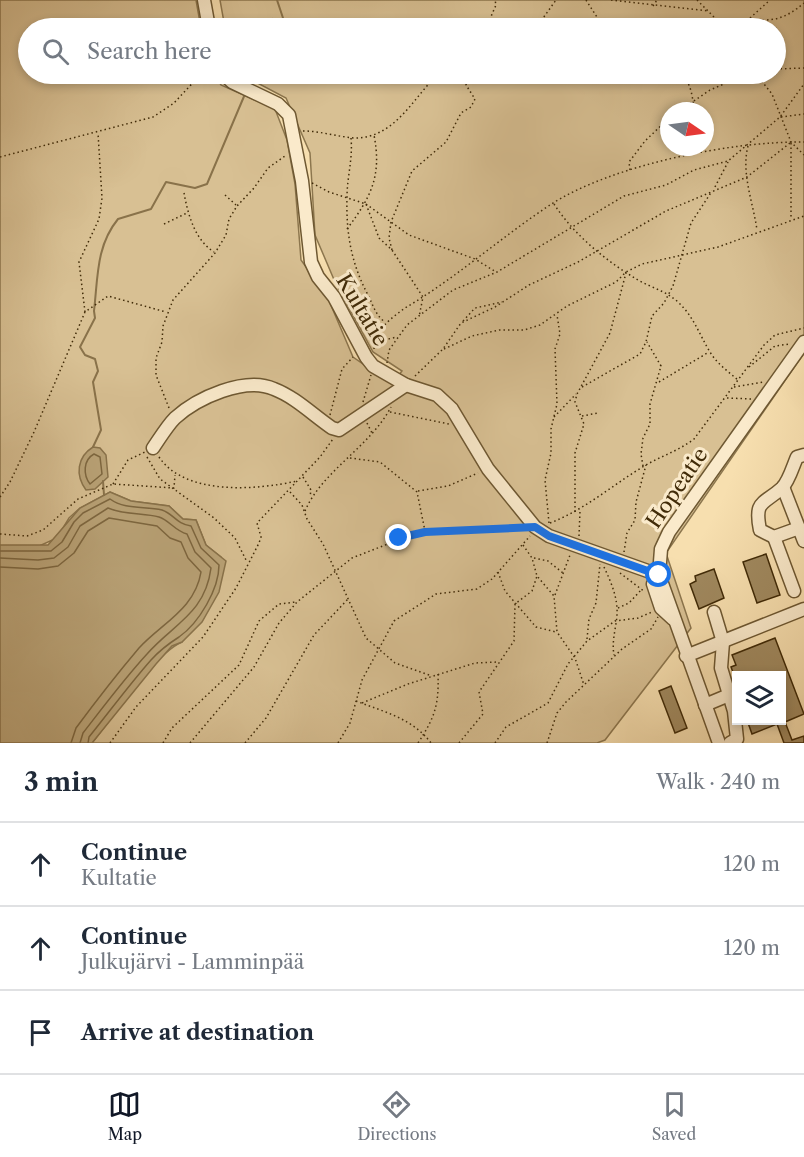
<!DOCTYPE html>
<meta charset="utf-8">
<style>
:root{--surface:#fff;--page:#f6f6f7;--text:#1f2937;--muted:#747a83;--line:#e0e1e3;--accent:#111827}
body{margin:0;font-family:"Libre Caslon Text",serif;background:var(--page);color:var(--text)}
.controls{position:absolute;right:18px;bottom:18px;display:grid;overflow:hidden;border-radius:0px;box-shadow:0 3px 9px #0003}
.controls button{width:54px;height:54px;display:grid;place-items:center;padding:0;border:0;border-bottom:2px solid var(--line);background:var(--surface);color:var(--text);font:30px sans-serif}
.compass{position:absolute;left:660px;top:102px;width:54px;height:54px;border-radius:50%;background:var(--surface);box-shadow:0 3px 9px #0003;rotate:103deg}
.stop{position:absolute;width:18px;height:18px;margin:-14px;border:4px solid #1a73e8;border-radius:50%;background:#fff}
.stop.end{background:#1a73e8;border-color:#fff;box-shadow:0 2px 6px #0008}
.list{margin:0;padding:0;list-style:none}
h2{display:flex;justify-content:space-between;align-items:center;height:78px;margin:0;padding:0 24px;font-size:26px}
h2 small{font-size:20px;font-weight:400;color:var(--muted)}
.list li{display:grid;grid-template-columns:39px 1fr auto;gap:18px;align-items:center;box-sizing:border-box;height:84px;padding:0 24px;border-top:2px solid var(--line)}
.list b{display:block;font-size:22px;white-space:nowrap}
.list p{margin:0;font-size:20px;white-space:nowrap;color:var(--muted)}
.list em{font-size:20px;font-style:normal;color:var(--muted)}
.icon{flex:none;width:33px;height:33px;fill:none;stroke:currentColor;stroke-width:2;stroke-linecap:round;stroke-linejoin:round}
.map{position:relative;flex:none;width:804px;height:743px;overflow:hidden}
.search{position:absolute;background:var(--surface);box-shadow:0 3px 9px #0003;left:18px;right:18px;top:18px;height:66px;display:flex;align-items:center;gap:15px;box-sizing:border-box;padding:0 21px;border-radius:33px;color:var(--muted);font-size:22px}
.sheet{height:330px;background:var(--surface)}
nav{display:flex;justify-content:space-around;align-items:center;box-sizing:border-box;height:84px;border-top:2px solid var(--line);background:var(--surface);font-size:16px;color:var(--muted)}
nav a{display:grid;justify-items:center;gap:3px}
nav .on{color:var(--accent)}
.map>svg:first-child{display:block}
</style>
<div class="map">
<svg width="804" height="743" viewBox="0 0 804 743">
<rect width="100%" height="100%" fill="#f7dfaf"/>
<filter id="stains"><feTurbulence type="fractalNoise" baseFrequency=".00333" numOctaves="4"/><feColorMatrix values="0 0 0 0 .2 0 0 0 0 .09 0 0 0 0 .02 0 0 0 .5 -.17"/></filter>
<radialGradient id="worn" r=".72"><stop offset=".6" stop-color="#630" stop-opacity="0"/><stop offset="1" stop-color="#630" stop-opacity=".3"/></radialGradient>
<path fill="#d8c093" stroke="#8c764e" stroke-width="1.5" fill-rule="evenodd" d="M0,0H196L201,28H28V74H214L221,85L275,109L287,140L295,184L301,260L327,296L353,357L392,384L402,371L373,352L335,282L315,235L310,153L286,98L248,78L246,74H776V28H225L220,0H804V353L666,553L691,628L605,740L597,743H92C113,717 154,654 182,642L221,557L206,545L196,520L183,519L169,506L131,501L110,492L80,508L69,518L57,538L37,547L0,546ZM669,111H705V147H669Z"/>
<g fill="#b9a276" stroke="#89724a" stroke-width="1.5">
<path d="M93,447L100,448L106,455L108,477L95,489L86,490C75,475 77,457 93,447Z"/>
<path d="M110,492L131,501L169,506L183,519L196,520L206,545L226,561L219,592L202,622L182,642L172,646L156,664L92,743H0V545H48L80,508Z"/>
</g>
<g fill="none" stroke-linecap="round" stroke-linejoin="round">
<g stroke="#7d663f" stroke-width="1.5">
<path d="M94,454L100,457L102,474L90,484C83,475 83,460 94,454Z"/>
<path d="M0,551H51L62,542L74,522L83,513L110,499C125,510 145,506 162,510C174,514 176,524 191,526L201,548L219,565C219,589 199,623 179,637C168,644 160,650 151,660C129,685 110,711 89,737L88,743"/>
<path d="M0,558L38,560L54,558L68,547L80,526L108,508C125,515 143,513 159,517C169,520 175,531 187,534L195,552L211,568C205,614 173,624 147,654C124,679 104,706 83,733L80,743"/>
<path d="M0,567L38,569L58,566L74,553L88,531L109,518L157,526L170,538L181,542L188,558L201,572C195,609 162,623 139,648C117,674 96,701 76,728L71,743"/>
</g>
<g stroke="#89724a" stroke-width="2">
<path d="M277,0L283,18L282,28"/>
<path d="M248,86L255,74"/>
<path d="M93,447L101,430L93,382L98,371L95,359L85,355L80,347L95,318L94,311C98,277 96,246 118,219L151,209L166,182L195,188L207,184L245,94"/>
<path d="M103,481L104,495"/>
</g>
</g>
<g fill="#a0895f" stroke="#412b08" stroke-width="1.5">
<path d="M766,554L780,595L757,603L743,562Z"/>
<path d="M714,569L724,598L699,609L690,584L696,581L695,576Z"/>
<path d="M775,638L804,714L785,722L792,740L804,736V743H784L777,724L752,734L747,720H782V675H734L731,667L736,665L732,655Z"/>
<path d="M671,686L687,728L675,733L659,691Z"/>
</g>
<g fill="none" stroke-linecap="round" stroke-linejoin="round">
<defs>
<g id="minor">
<path d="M204,0L209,28"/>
<path d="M223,74L232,82L278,104L289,115L302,181L311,262L318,277L334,297L366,357L373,366L406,385L437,395L452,409L488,469L535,527L549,536L659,575L653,584L661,608L673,619"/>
<path d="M153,448C160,438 167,426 175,418C197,398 245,376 274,389C295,397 313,415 332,428L339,430L406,385"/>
<path d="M783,487L804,541"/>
<path d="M774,537L760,530C754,500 763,505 782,488C789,481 793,466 797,457L804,455"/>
<path d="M794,591L774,537L799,528"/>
<path d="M714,612L723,642L721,668L734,711L737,739L730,743"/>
<path d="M686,656L804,609"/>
<path d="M705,705L729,695"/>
<path d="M719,743L659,575L661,549L669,532L804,342"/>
</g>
</defs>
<use href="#minor" stroke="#6e5832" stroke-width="15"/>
<g stroke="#412b08" stroke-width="1.5" stroke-dasharray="1.5 3" stroke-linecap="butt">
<path d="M586,0L604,28"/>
<path d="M611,0L709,11"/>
<path d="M697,0L724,27"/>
<path d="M653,6L657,0"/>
<path d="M749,19C773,22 785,19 804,3"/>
<path d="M258,28L273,18"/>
<path d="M486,28L496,5L495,0"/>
<path d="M536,28L556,0"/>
<path d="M725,28L749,19L770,0"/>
<path d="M776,69L804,68"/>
<path d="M680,74C691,80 693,99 694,111"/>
<path d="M756,74L772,94L791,142L804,155"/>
<path d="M679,111L710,90L747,74"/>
<path d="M781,117L804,114"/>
<path d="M303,131C321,131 338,137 355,138C395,138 413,98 438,74"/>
<path d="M351,138C353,159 347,177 347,197C346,233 351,263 368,295C373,305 376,316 385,322"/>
<path d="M791,143V219"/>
<path d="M748,146C741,173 753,202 757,230"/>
<path d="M0,157L153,117L174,103L201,74"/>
<path d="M630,170L629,162L645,141L669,118"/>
<path d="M312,183L329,192L366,204L379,238L392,250L423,297L419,317"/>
<path d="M715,187L728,162"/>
<path d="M184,193C188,215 195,240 214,252"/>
<path d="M225,195L236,205"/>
<path d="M366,204L409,235L475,259L496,272"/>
<path d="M554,204C574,235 606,261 638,280C652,288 666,291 678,302C694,317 699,334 710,352C717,364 729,372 739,381"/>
<path d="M164,224L187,213"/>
<path d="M347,229C371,197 382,176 374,135"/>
<path d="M392,250L389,238L391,222L412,171L446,142L461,113L471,107L475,99L466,85L468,74"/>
<path d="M85,312L79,262L99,219L102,198L98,133"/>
<path d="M463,321L475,308L502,302"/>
<path d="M371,343L397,337"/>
<path d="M374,349C375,330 390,319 405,308C456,278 500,238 550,205C611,165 732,141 804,142"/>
<path d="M444,349L472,336L499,330H524L540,325L567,306L616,282L626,272L642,264L718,247L804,216"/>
<path d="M387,363L389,350L407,325L453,290L497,272L624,196L666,185L694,170L728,161L780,117L804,84"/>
<path d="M749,367L775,346L790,344"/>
<path d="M415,376L443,349L461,323L495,307L529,285L578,262L666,211L747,177L790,143"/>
<path d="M659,382L709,352"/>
<path d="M582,387L640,354L646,342L652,316L664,303L673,286L691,223L712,191"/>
<path d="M734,387L764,382"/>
<path d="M727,398L752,399"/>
<path d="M363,402L371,375"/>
<path d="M169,408L156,375V358L162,342L163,326L173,300L215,253L226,235L229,219L237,206L254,188L268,168L285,156"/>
<path d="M390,412L449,424"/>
<path d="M330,415L342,369L353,357"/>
<path d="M582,416L598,413"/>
<path d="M554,417L576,394"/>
<path d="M367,423L372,433"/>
<path d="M147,457L160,479L214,518L235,538L247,562"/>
<path d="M159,457C185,496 257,490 297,481"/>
<path d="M350,458L380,462L417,492L425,531"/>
<path d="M643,466L641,454L643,438L650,424V404L661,366L647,342"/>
<path d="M303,477L311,490L310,497"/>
<path d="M113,484L128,460L145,452"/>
<path d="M418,491L448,486L478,473"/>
<path d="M290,492L302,505L307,519L323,544L366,638L395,663L432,676"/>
<path d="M0,497L10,482L34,432L85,312L108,296L166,312"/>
<path d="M305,511C322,471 370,447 391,407"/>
<path d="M575,512V453L584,424L575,402L577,394L610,333L626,273"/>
<path d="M549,523L545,480L551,453V429L557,404L555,349L560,334L557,315"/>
<path d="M550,523C584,510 610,487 641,468C658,457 677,452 694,439L764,345L775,335L804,328"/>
<path d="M0,534L27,536L43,530L78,499L113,484L174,488L175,475"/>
<path d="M579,536L580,511"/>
<path d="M523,545L532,558L537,576L554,596L557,632L575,658L584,685"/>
<path d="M624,552L627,533L635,520L636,502L646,465"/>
<path d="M534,558L548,561L563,573"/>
<path d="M604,567C610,580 616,593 617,608C618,624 611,638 614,655"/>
<path d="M498,572L505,591L536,627L556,632"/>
<path d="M620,573L645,592"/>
<path d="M555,595L570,555"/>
<path d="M618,608L629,603L642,589"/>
<path d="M587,639L589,619L596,603L600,564"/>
<path d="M356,701C384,712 412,718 431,743"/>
<path d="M362,703L408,684L475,663L498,662"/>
<path d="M110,743L136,707L203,637L236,588L259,543L261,537L257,523L320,457L333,439"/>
<path d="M163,743L172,728L239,665L259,621L279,604L296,602"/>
<path d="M190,743L254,667L279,623L297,602L352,558L416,533L521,526"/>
<path d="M245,743L266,718L314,635L348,599"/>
<path d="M338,743L350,723L362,680L394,621L436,594L477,589L492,579L530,536"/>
<path d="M418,743C435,717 439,705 438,674"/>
<path d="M459,743L483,714L479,692L514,641L515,604L532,591L537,576"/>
<path d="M495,743L506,727L548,703L568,664L587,641L615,621L638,618L652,612"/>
<path d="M547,743L557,713L566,702L622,649L651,629L658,617"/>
</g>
<use href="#minor" stroke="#faeacb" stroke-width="12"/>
</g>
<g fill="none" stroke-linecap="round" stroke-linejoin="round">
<path stroke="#1a73e8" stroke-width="8" d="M399,538L425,532L535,527L549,536L659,575"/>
</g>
<g text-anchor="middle" stroke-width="6" stroke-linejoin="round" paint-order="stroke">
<g font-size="21" fill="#412b08" stroke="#faeacb">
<text transform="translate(362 310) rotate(59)" y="7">Kultatie</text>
<text transform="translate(677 488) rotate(-56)" y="7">Hopeatie</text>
</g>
</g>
<rect width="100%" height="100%" filter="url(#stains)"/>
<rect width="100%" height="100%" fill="url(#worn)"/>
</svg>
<div class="controls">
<button><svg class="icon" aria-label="layers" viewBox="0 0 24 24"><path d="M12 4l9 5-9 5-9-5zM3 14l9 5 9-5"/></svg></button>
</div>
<svg class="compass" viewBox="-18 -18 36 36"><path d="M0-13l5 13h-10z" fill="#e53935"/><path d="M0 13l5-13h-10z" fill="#747a83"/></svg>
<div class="stop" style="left:659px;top:575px"></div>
<div class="stop end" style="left:399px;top:538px"></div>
<div class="search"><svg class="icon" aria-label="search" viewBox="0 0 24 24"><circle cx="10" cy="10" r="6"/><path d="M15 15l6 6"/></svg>Search here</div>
</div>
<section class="sheet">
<h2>3 min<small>Walk · 240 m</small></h2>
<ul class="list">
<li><svg class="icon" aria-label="ahead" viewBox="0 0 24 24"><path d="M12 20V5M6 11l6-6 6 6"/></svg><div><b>Continue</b><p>Kultatie</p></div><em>120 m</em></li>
<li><svg class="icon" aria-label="ahead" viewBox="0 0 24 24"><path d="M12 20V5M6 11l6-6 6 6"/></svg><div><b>Continue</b><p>Julkujärvi - Lamminpää</p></div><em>120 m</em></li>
<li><svg class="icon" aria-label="arrive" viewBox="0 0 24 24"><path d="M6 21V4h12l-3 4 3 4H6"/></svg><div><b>Arrive at destination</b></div></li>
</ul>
</section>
<nav>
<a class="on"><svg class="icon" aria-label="map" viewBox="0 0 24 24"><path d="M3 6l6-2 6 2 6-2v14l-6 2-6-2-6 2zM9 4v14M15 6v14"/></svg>Map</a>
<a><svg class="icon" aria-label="directions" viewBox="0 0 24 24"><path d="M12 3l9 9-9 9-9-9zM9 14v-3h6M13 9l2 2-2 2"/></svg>Directions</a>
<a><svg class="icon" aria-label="saved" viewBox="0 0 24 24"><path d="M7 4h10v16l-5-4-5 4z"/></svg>Saved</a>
</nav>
